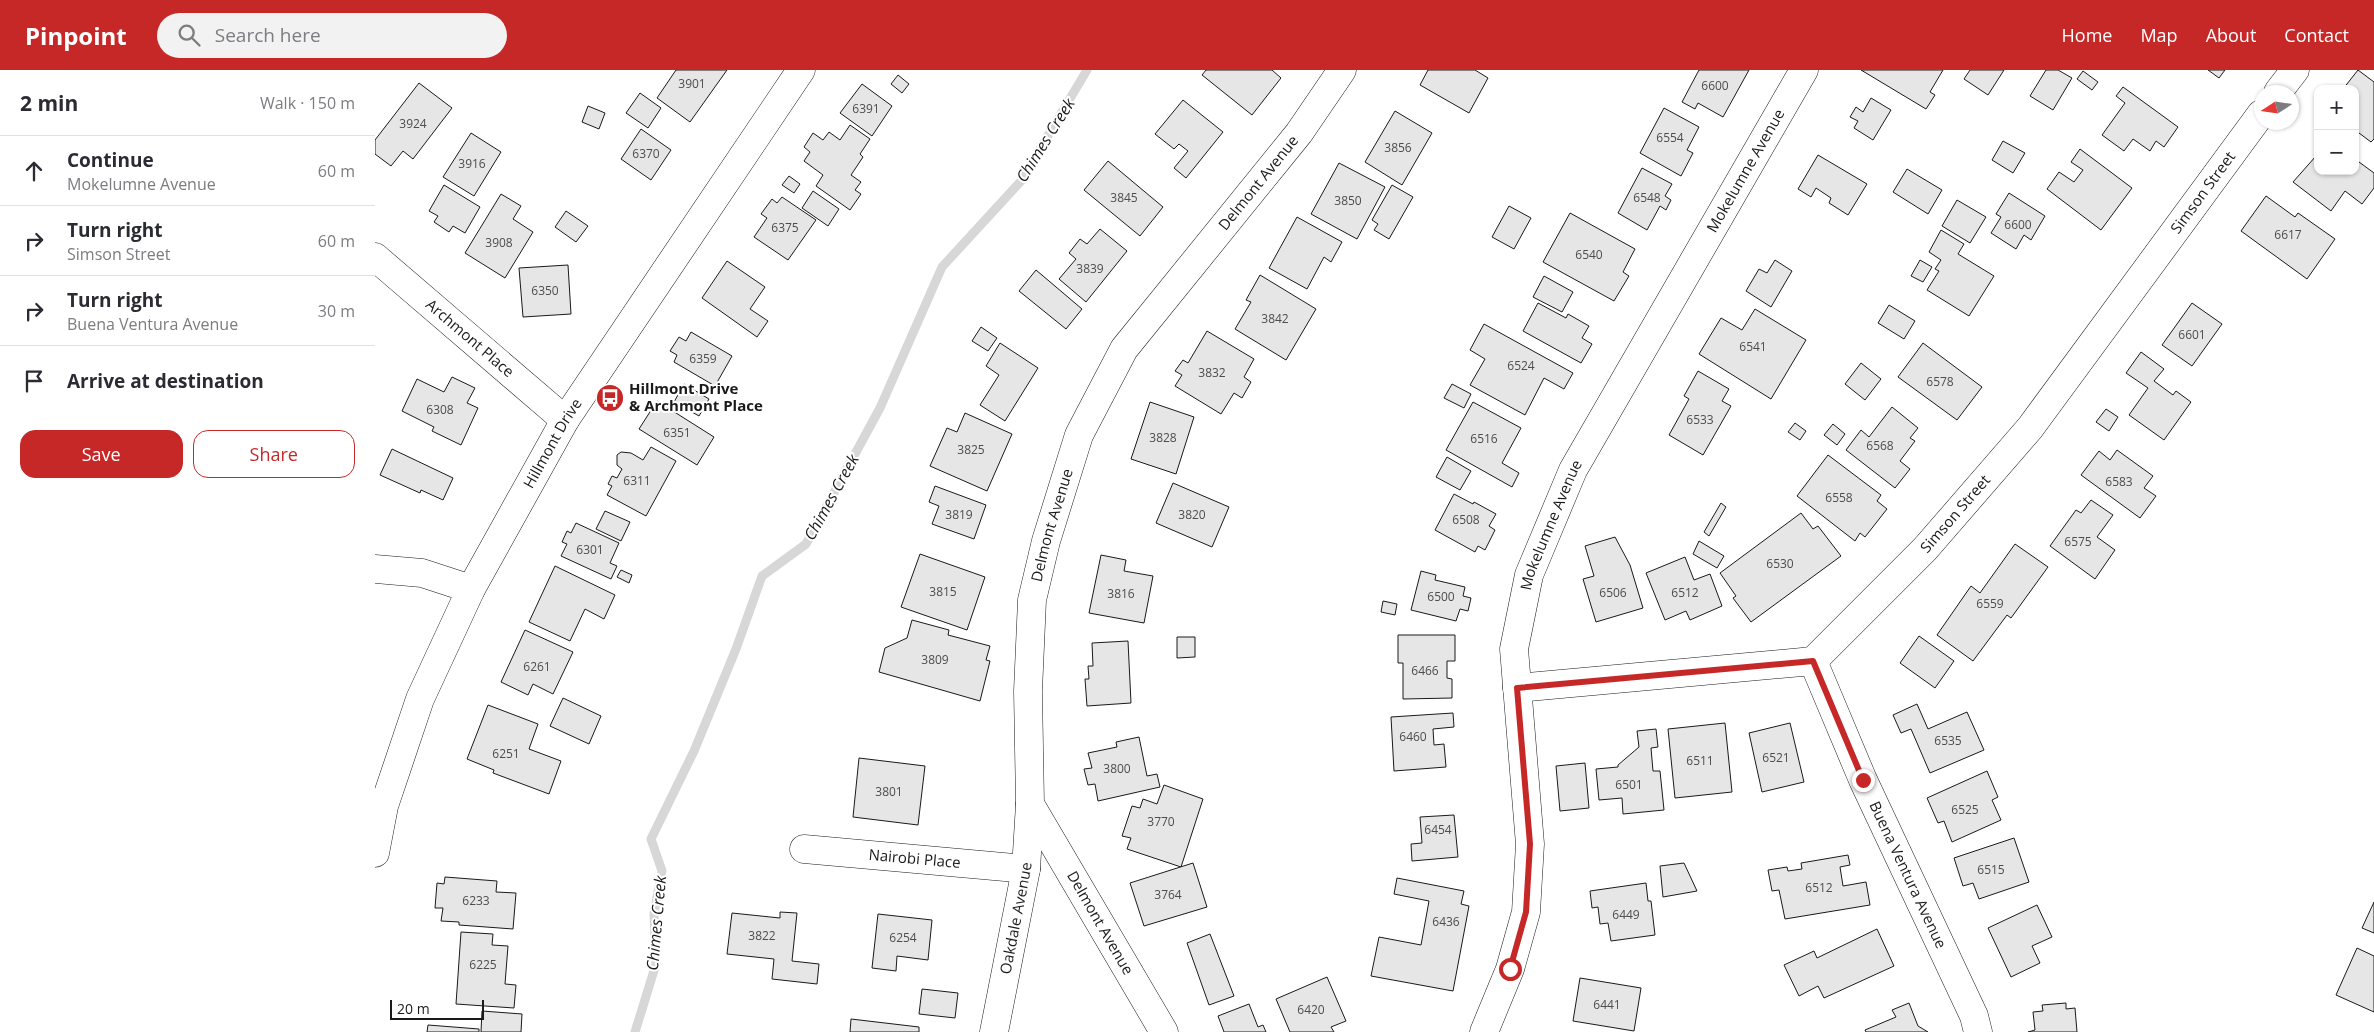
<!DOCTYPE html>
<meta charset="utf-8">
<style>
:root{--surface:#fff;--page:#f2f2f3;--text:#2b2b33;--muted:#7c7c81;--line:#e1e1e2;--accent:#c62828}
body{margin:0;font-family:"Open Sans",sans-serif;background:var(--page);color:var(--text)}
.controls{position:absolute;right:15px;top:15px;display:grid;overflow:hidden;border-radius:10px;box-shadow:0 1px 4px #0004}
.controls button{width:45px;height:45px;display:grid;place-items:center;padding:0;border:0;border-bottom:1px solid var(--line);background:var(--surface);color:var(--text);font:25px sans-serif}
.compass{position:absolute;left:1879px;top:15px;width:45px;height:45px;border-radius:50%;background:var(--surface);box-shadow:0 1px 4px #0004;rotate:258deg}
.scale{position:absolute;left:15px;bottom:12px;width:94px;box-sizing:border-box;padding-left:5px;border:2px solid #1a1a1a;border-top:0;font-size:14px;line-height:18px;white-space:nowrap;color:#1a1a1a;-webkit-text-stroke:4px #fff;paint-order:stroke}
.stop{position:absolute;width:15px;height:15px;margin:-11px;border:4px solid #c62828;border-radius:50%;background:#fff}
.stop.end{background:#c62828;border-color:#fff;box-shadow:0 1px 5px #0008}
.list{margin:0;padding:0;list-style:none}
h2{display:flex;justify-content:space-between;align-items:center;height:65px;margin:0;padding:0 20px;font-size:21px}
h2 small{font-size:16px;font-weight:400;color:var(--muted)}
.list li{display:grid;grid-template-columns:32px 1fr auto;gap:15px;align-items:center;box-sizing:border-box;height:70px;padding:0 20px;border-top:1px solid var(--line)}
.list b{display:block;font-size:19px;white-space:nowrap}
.list p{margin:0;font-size:16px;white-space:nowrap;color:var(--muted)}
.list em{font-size:16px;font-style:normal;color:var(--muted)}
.actions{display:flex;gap:10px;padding:15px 20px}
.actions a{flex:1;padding:11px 0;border:1px solid var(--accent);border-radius:15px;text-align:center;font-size:18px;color:var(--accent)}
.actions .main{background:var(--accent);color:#fff}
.icon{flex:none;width:28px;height:28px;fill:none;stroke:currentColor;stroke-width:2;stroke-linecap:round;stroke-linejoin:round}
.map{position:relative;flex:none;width:1999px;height:962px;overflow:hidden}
header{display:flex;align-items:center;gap:30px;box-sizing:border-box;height:70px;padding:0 25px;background:var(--accent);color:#fff}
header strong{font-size:24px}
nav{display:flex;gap:28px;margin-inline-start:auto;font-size:18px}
.search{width:350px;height:45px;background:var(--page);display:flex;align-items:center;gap:12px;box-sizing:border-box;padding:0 18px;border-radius:28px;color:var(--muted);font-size:19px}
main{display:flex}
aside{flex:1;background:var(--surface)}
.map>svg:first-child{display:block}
</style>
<header>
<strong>Pinpoint</strong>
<div class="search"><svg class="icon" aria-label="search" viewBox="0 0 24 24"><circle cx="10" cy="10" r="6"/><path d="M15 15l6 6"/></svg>Search here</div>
<nav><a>Home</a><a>Map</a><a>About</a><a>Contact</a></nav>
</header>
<main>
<aside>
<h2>2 min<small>Walk · 150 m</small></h2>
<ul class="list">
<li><svg class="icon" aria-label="ahead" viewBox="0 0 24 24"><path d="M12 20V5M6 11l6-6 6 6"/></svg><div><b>Continue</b><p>Mokelumne Avenue</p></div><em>60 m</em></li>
<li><svg class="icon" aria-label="right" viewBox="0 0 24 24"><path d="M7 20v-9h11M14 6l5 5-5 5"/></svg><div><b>Turn right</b><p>Simson Street</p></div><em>60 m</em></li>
<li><svg class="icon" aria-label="right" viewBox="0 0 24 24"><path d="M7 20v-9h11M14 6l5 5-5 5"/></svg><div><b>Turn right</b><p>Buena Ventura Avenue</p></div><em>30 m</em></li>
<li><svg class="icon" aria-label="arrive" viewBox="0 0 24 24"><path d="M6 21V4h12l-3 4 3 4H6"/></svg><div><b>Arrive at destination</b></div></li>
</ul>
<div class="actions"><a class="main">Save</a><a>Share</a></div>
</aside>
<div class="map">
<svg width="1999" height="962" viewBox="0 0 1999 962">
<rect width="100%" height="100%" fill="#fff"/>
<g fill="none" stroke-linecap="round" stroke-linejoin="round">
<path stroke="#d7d7d7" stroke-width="9" d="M260,962L281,894L279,843L287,801L276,769L319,681L361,579L387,506L431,474L505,338L567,197L646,111L712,0"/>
</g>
<g fill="#e6e6e6" stroke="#1a1a1a">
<path d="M301,0H352L315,52L282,28Z"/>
<path d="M831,0H897L906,8L877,45L827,5Z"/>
<path d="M1053,0H1100L1113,8L1094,43L1045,15Z"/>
<path d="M1324,0H1374L1348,47L1323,33L1320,39L1307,32Z"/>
<path d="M1486,0H1568L1555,22L1560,25L1551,39Z"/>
<path d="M1595,0H1629L1613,25L1589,9Z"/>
<path d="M1671,0H1683L1697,8L1678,40L1655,26Z"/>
<path d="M1833,0H1850L1844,8Z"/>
<path d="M1983,0L1999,12V69L1996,72L1980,60V19H1968Z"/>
<path d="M1708,1L1723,12L1717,20L1702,9Z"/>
<path d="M523,5L534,14L527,23L516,14Z"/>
<path d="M44,13L77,38L38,89L28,81L16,96L0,84V70Z"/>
<path d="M487,14L517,36L497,66L465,43Z"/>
<path d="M1748,17L1803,57L1789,77L1781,71L1775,81L1758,69L1749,81L1727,65L1750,33L1741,26Z"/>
<path d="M265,23L286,38L273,58L251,43Z"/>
<path d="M1496,28L1516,40L1498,70L1479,58L1483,51L1475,47L1481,37L1488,42Z"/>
<path d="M808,30L848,62L811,108L799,98L813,81L804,74L799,79L780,64Z"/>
<path d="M213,36L230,43L224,59L207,52Z"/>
<path d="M1289,38L1324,57L1312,80L1318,83L1306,106L1265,83Z"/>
<path d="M1020,41L1057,63L1027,115L990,92Z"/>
<path d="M475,55L495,69L485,84L488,87L476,105L486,112L480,120L486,124L475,140L441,116L448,105L429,91L435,82L429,77L438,63L448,70L454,62L465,70Z"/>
<path d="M266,59L296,80L276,110L246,89Z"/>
<path d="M96,63L126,82L99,126L68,107Z"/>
<path d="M1628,71L1650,83L1638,103L1617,90Z"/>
<path d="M1705,79L1757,118L1726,160L1672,119L1684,102L1699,112L1708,100L1696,92Z"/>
<path d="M1943,80V101H1980V89L1999,103V118L1987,134L1970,121L1956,141L1918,112L1941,86L1939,85Z"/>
<path d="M1443,85L1492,114L1473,145L1454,133L1456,128L1441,118L1436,127L1423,119Z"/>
<path d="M733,91L788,137L765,166L709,120Z"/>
<path d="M964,93L1010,117L982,169L936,144Z"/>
<path d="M1267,98L1297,114L1290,126L1296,130L1291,140L1285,136L1272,160L1243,143Z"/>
<path d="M1532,99L1567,120L1553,144L1518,122Z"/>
<path d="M414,106L425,114L419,123L407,115Z"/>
<path d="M69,115L105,137L90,163L78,156L74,162L59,152L63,146L54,141Z"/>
<path d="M1017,115L1038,127L1014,169L999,160L1003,154L997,150Z"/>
<path d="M438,121L464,139L453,156L427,138Z"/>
<path d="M1634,123L1670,146L1656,170L1649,165L1641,179L1616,163L1626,147L1621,144Z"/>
<path d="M126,124L146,136L138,149L158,162L130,208L90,183Z"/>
<path d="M1891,126L1920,147L1923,143L1960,169L1932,209L1866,161Z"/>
<path d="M407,127L441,150L413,190L379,167L392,148L386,144L397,129L402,133Z"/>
<path d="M1582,130L1611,147L1595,173L1567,156Z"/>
<path d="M1134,136L1156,148L1139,179L1117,167Z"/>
<path d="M191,141L213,156L201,172L180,157Z"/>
<path d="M1195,143L1260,179L1248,202L1254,206L1239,231L1168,192Z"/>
<path d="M922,147L967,172L956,192L949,187L932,219L894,198Z"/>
<path d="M725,159L752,181L711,232L684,209L701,189L694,183L705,169L712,174Z"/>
<path d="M1566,160L1589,174L1583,184L1619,206L1594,246L1552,220L1564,201L1560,199L1566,190L1554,182Z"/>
<path d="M1400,190L1417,201L1396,237L1371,221L1384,199L1392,203Z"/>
<path d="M1545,190L1557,197L1548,212L1536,206Z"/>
<path d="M352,191L390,217L375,239L393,251L382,267L327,228Z"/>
<path d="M193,195L196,244L148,247L144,198Z"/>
<path d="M661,200L707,239L691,259L644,221Z"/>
<path d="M885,205L941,239L911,290L860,259L876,232L871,230Z"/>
<path d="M1169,206L1198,222L1187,242L1158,227Z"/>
<path d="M1163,233L1191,248L1193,244L1214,256L1207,268L1217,274L1206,293L1148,261Z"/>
<path d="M1817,233L1847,254L1817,296L1787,275Z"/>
<path d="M1514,235L1540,251L1529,269L1503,253Z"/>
<path d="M1380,239L1431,270L1396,329L1324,284L1346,248L1367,260Z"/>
<path d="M1109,254L1198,303L1189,319L1169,308L1150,345L1095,315L1110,289L1095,280Z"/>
<path d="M606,257L622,268L613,281L597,271Z"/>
<path d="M832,261L879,289L869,307L876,312L867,328L859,323L846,344L800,316L807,305L800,301L808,290L813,293Z"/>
<path d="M316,262L357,286L340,316L299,292L302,285L295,281L304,267L311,271Z"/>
<path d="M625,273L663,298L630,351L605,335L624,305L611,296Z"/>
<path d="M1548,273L1607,317L1582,350L1523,307Z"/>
<path d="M1766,282L1789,299L1779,311L1798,325L1801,321L1816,332L1789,370L1754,345L1773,318L1751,303Z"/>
<path d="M1486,293L1506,309L1490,330L1470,314Z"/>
<path d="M1323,301L1354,319L1347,331L1356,336L1328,385L1294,365L1314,329L1309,326Z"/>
<path d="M77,307L100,318L92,333L103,338L86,375L57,361L59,357L27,341L42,309L69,322Z"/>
<path d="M309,314L334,329L324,346L299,332Z"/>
<path d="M1077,314L1096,324L1089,338L1069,328Z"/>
<path d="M282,331L339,367L322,395L264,359Z"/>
<path d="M775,332L819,347L801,404L756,389Z"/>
<path d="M1098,332L1146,358L1127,393L1144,403L1137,417L1071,380Z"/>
<path d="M1517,337L1543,358L1535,368L1540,371L1525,391L1535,399L1520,418L1471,380L1486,360L1494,367Z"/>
<path d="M1731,339L1743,347L1734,361L1721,352Z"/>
<path d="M590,343L637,364L612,421L555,396L572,358L582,362Z"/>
<path d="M1420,353L1431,361L1425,370L1413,362Z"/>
<path d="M1458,354L1470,364L1462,375L1449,365Z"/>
<path d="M276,377L301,391L271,446L232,425L237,416L233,414L237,406L242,408L247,399L242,395V385L246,382L256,383L268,390Z"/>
<path d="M17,379L78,408L68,430L46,420L45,423L5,405Z"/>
<path d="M1742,380L1778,406L1769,418L1781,426L1765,448L1706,405L1724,381L1735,390Z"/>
<path d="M1453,385L1506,425L1502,431L1512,439L1490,467L1485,463L1480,471L1422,426Z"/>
<path d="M1072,387L1096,401L1085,420L1061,407Z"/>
<path d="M798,413L854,437L837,477L781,453Z"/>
<path d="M560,416L611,435L599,469L557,454L564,436L554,432Z"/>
<path d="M1079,424L1098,434L1099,432L1121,444L1114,456L1120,460L1110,480L1103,476L1100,482L1060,460Z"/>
<path d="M1716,430L1738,445L1722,467L1740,480L1720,509L1675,476L1701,440L1706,443Z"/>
<path d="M1346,433L1351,437L1334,466L1329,462Z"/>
<path d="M230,441L255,452L246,471L221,459Z"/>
<path d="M1426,443L1438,459L1443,456L1466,486L1376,552L1358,528L1361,526L1345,503Z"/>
<path d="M201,453L244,473L235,493L242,496L236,509L186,486L192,474L187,472L192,461L196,463Z"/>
<path d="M1240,467L1255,495L1268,538L1221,552L1208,509L1219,506L1210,476Z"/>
<path d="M1324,471L1349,486L1342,498L1318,484Z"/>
<path d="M1640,474L1673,497L1636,548L1632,545L1598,591L1562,565L1596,516L1605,523Z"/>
<path d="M545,484L610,507L592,560L526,537Z"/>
<path d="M726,485L751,490L749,501L778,506L769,553L714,543Z"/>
<path d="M1310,487L1319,510L1335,504L1347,536L1315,550L1311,541L1290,550L1271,503Z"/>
<path d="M180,496L240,525L229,549L210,539L195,571L154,552Z"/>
<path d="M246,500L257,505L254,513L242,507Z"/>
<path d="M1046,501L1061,505L1060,510L1090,517L1088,526L1096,528L1093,541L1085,539L1081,551L1036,540Z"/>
<path d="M1008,531L1022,534L1020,545L1006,542Z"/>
<path d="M537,550L574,560L573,565L615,576L611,590L615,591L605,631L504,602L510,578L532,568Z"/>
<path d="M150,560L198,582L178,624L158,614L153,625L126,612Z"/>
<path d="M1023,565H1080V591H1072V608L1077,609V628L1028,629V593H1023Z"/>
<path d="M1544,566L1579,591L1560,618L1525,593Z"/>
<path d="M802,567H820V587L802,588Z"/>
<path d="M753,571L756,633L712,636L710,609H714L713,596H718L717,573Z"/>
<path d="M188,628L226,646L214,674L175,656Z"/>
<path d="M1542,634L1553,659L1592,642L1609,680L1555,703L1536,659L1526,663L1518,645Z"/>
<path d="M113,635L163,654L154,679L186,691L174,724L118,703L119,700L92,689Z"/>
<path d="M1078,643L1079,657L1058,659L1059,675L1069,674L1071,697L1019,701L1016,647Z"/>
<path d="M1350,653L1357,722L1300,728L1293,659Z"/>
<path d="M1415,653L1429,712L1387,722L1374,663Z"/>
<path d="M1281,659L1283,677L1276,678L1278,701H1285L1289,740L1248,744L1247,728L1224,730L1221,699L1243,697V695L1264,677L1262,661Z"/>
<path d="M764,667L772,706L782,704L785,717L723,731L720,714L713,715L709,699L717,698L713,683L742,677L741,672Z"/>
<path d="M484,688L550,696L543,755L478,747Z"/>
<path d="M1210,693L1214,738L1185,741L1181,696Z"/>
<path d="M1612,701L1623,727L1617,730L1626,750L1577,772L1569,751L1563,753L1552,728Z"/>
<path d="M789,715L828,729L806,797L752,779L756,768L747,766L757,736L765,738L768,729L782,734Z"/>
<path d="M1079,745L1083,787L1037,791L1036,774L1047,773L1045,747Z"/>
<path d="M1639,768L1654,812L1604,829L1598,813L1588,816L1579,788Z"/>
<path d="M1473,785L1475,795L1465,797L1468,816L1491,812L1495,835L1410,849L1404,820L1397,821L1393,800L1412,797L1413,801L1427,799L1426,793Z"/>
<path d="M818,793L832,837L769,856L755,813Z"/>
<path d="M1309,793L1322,821L1288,827L1285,796Z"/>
<path d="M70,807L122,811L121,822L141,823L138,859L84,855V852L66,851L68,838H60L62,813L69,814Z"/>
<path d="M1022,808L1089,821L1086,834L1094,836L1078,921L996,906L1004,867L1046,875L1054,831L1019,824Z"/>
<path d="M1271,813L1273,831H1276L1280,865L1236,871L1233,853L1225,854L1223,837L1217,838L1215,821Z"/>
<path d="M1999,832V863L1987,858Z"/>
<path d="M1662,835L1677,867L1657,876L1665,893L1636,907L1613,858Z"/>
<path d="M405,842L422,843L417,891L444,894L442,914L397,909L399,889L352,884L357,843L405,848Z"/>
<path d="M503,844L557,850L553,890L522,886L521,901L497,898Z"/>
<path d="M1502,859L1519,896L1449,928L1443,916L1424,926L1409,895L1439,881L1442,888Z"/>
<path d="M86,862L118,864L117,875L133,876L130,914L141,915L139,938L81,934Z"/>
<path d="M835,864L859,926L834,935L812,873Z"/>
<path d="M1982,878L1999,886V942L1961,925Z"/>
<path d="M952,907L971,951L956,957L959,962H915L901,929Z"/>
<path d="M1205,908L1266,918L1259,961L1198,951Z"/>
<path d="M547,919L583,923L580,948L544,944Z"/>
<path d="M1534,933L1543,956L1553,962H1491L1490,960L1521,947L1517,940Z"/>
<path d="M1691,933V939L1700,938L1702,962H1653L1660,960L1658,942L1668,941L1667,935Z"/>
<path d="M874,934L883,957L888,955L891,962H849L843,946Z"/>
<path d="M107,941L147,944L146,962H106Z"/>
<path d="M476,949L544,957V962H475Z"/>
<path d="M53,955L104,959V962H52Z"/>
</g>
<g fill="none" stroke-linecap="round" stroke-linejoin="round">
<defs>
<g id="minor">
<path d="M1903,22L1920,0"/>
<path id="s1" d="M0,187L190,350"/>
<path d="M0,499L47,503L96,519"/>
<path id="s2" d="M1438,591L1488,710L1599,946L1603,962"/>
<path id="s3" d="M1142,618L1438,591L1550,479L1655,358L1886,44"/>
<path id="s4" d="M429,779L651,799"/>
<path id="s5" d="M619,962L651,799L655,734"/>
<path id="s6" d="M789,962L655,734L653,621L657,530L671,471L704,365L749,279L924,63L967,0"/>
<path id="s7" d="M1109,962L1135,899L1151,842L1155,774L1139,579L1154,505L1198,400L1429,0"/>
</g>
<g id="tertiary">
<path id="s8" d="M0,783L9,736L45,629L96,519L190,350L426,0"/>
</g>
</defs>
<use href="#minor" stroke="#1a1a1a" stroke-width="29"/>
<use href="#tertiary" stroke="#1a1a1a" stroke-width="29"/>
<use href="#minor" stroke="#fff" stroke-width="28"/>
<use href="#tertiary" stroke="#fff" stroke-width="28"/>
</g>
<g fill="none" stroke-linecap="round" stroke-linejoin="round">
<path stroke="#c62828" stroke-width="6" d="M1135,899L1151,842L1155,774L1142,618L1438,591L1488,710"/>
</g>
<defs>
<symbol id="bus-disc" viewBox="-11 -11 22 22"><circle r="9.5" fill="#c62828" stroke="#fff"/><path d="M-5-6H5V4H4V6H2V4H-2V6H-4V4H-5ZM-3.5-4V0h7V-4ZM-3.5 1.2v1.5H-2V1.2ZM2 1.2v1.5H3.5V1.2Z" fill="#fff"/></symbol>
</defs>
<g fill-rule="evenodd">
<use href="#bus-disc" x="219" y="312" width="32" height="32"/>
</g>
<g text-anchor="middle" stroke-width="4" stroke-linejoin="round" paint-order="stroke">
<g font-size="12" fill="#4d4d4d">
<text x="317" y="18">3901</text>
<text x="1340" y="20">6600</text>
<text x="491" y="43">6391</text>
<text x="38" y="58">3924</text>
<text x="1295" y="72">6554</text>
<text x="1023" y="82">3856</text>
<text x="271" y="88">6370</text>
<text x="97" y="98">3916</text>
<text x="749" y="132">3845</text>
<text x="1272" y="132">6548</text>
<text x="973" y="135">3850</text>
<text x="1643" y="159">6600</text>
<text x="410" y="162">6375</text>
<text x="1913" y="169">6617</text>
<text x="124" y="177">3908</text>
<text x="1214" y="189">6540</text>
<text x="715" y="203">3839</text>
<text x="170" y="225">6350</text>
<text x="900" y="253">3842</text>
<text x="1817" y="269">6601</text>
<text x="1378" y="281">6541</text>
<text x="328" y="293">6359</text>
<text x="1146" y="300">6524</text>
<text x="837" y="307">3832</text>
<text x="1565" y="316">6578</text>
<text x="65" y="344">6308</text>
<text x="1325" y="354">6533</text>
<text x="302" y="367">6351</text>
<text x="788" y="372">3828</text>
<text x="1109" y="373">6516</text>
<text x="1505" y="380">6568</text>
<text x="596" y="384">3825</text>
<text x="262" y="415">6311</text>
<text x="1744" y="416">6583</text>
<text x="1464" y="432">6558</text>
<text x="584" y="449">3819</text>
<text x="817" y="449">3820</text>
<text x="1091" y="454">6508</text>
<text x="1703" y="476">6575</text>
<text x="215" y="484">6301</text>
<text x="1405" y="498">6530</text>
<text x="568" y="526">3815</text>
<text x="1238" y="527">6506</text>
<text x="1310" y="527">6512</text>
<text x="746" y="528">3816</text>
<text x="1066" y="531">6500</text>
<text x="1615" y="538">6559</text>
<text x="560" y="594">3809</text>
<text x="162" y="601">6261</text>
<text x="1050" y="605">6466</text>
<text x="1038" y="671">6460</text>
<text x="1573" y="675">6535</text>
<text x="131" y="688">6251</text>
<text x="1401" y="692">6521</text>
<text x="1325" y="695">6511</text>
<text x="742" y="703">3800</text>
<text x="1254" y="719">6501</text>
<text x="514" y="726">3801</text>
<text x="1590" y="744">6525</text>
<text x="786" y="756">3770</text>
<text x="1063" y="764">6454</text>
<text x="1616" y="804">6515</text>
<text x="1444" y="822">6512</text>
<text x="793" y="829">3764</text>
<text x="101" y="835">6233</text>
<text x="1251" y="849">6449</text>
<text x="1071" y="856">6436</text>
<text x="387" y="870">3822</text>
<text x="528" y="872">6254</text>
<text x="108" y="899">6225</text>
<text x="1232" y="939">6441</text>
<text x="936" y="944">6420</text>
</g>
<g font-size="15" fill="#1a1a1a" stroke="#fff">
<text dy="5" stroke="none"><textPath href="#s7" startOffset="926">Mokelumne Avenue</textPath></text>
<text dy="5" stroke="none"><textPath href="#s6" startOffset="951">Delmont Avenue</textPath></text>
<text dy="5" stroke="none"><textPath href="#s3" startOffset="908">Simson Street</textPath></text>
<text dy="5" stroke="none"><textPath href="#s1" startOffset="125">Archmont Place</textPath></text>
<text dy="5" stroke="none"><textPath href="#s8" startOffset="449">Hillmont Drive</textPath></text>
<text dy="5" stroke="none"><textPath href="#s3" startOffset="502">Simson Street</textPath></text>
<text dy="5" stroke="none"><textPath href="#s6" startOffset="546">Delmont Avenue</textPath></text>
<text dy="5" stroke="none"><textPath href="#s7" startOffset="521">Mokelumne Avenue</textPath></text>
<text dy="5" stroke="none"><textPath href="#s4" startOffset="111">Nairobi Place</textPath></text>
<text dy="5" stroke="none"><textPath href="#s2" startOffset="234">Buena Ventura Avenue</textPath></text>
<text dy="5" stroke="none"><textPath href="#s5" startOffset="116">Oakdale Avenue</textPath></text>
<text transform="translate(725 853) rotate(60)" y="5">Delmont Avenue</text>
</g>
<g font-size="15" font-weight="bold" fill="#1a1a1a" stroke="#fff" text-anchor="start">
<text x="254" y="324">Hillmont Drive<tspan x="254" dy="17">&amp; Archmont Place</tspan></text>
</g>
<g font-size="16" font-style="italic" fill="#1a1a1a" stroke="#fff">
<text transform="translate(670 70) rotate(-58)" y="6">Chimes Creek</text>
<text transform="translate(456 427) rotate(-61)" y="6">Chimes Creek</text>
<text transform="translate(281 853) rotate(-85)" y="6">Chimes Creek</text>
</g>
</g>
</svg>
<div class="controls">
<button>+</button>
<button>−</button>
</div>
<svg class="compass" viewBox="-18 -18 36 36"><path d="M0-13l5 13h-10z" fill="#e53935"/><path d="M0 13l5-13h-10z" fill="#7c7c81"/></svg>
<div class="scale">20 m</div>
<div class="stop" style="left:1135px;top:899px"></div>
<div class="stop end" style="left:1488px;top:710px"></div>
</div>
</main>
